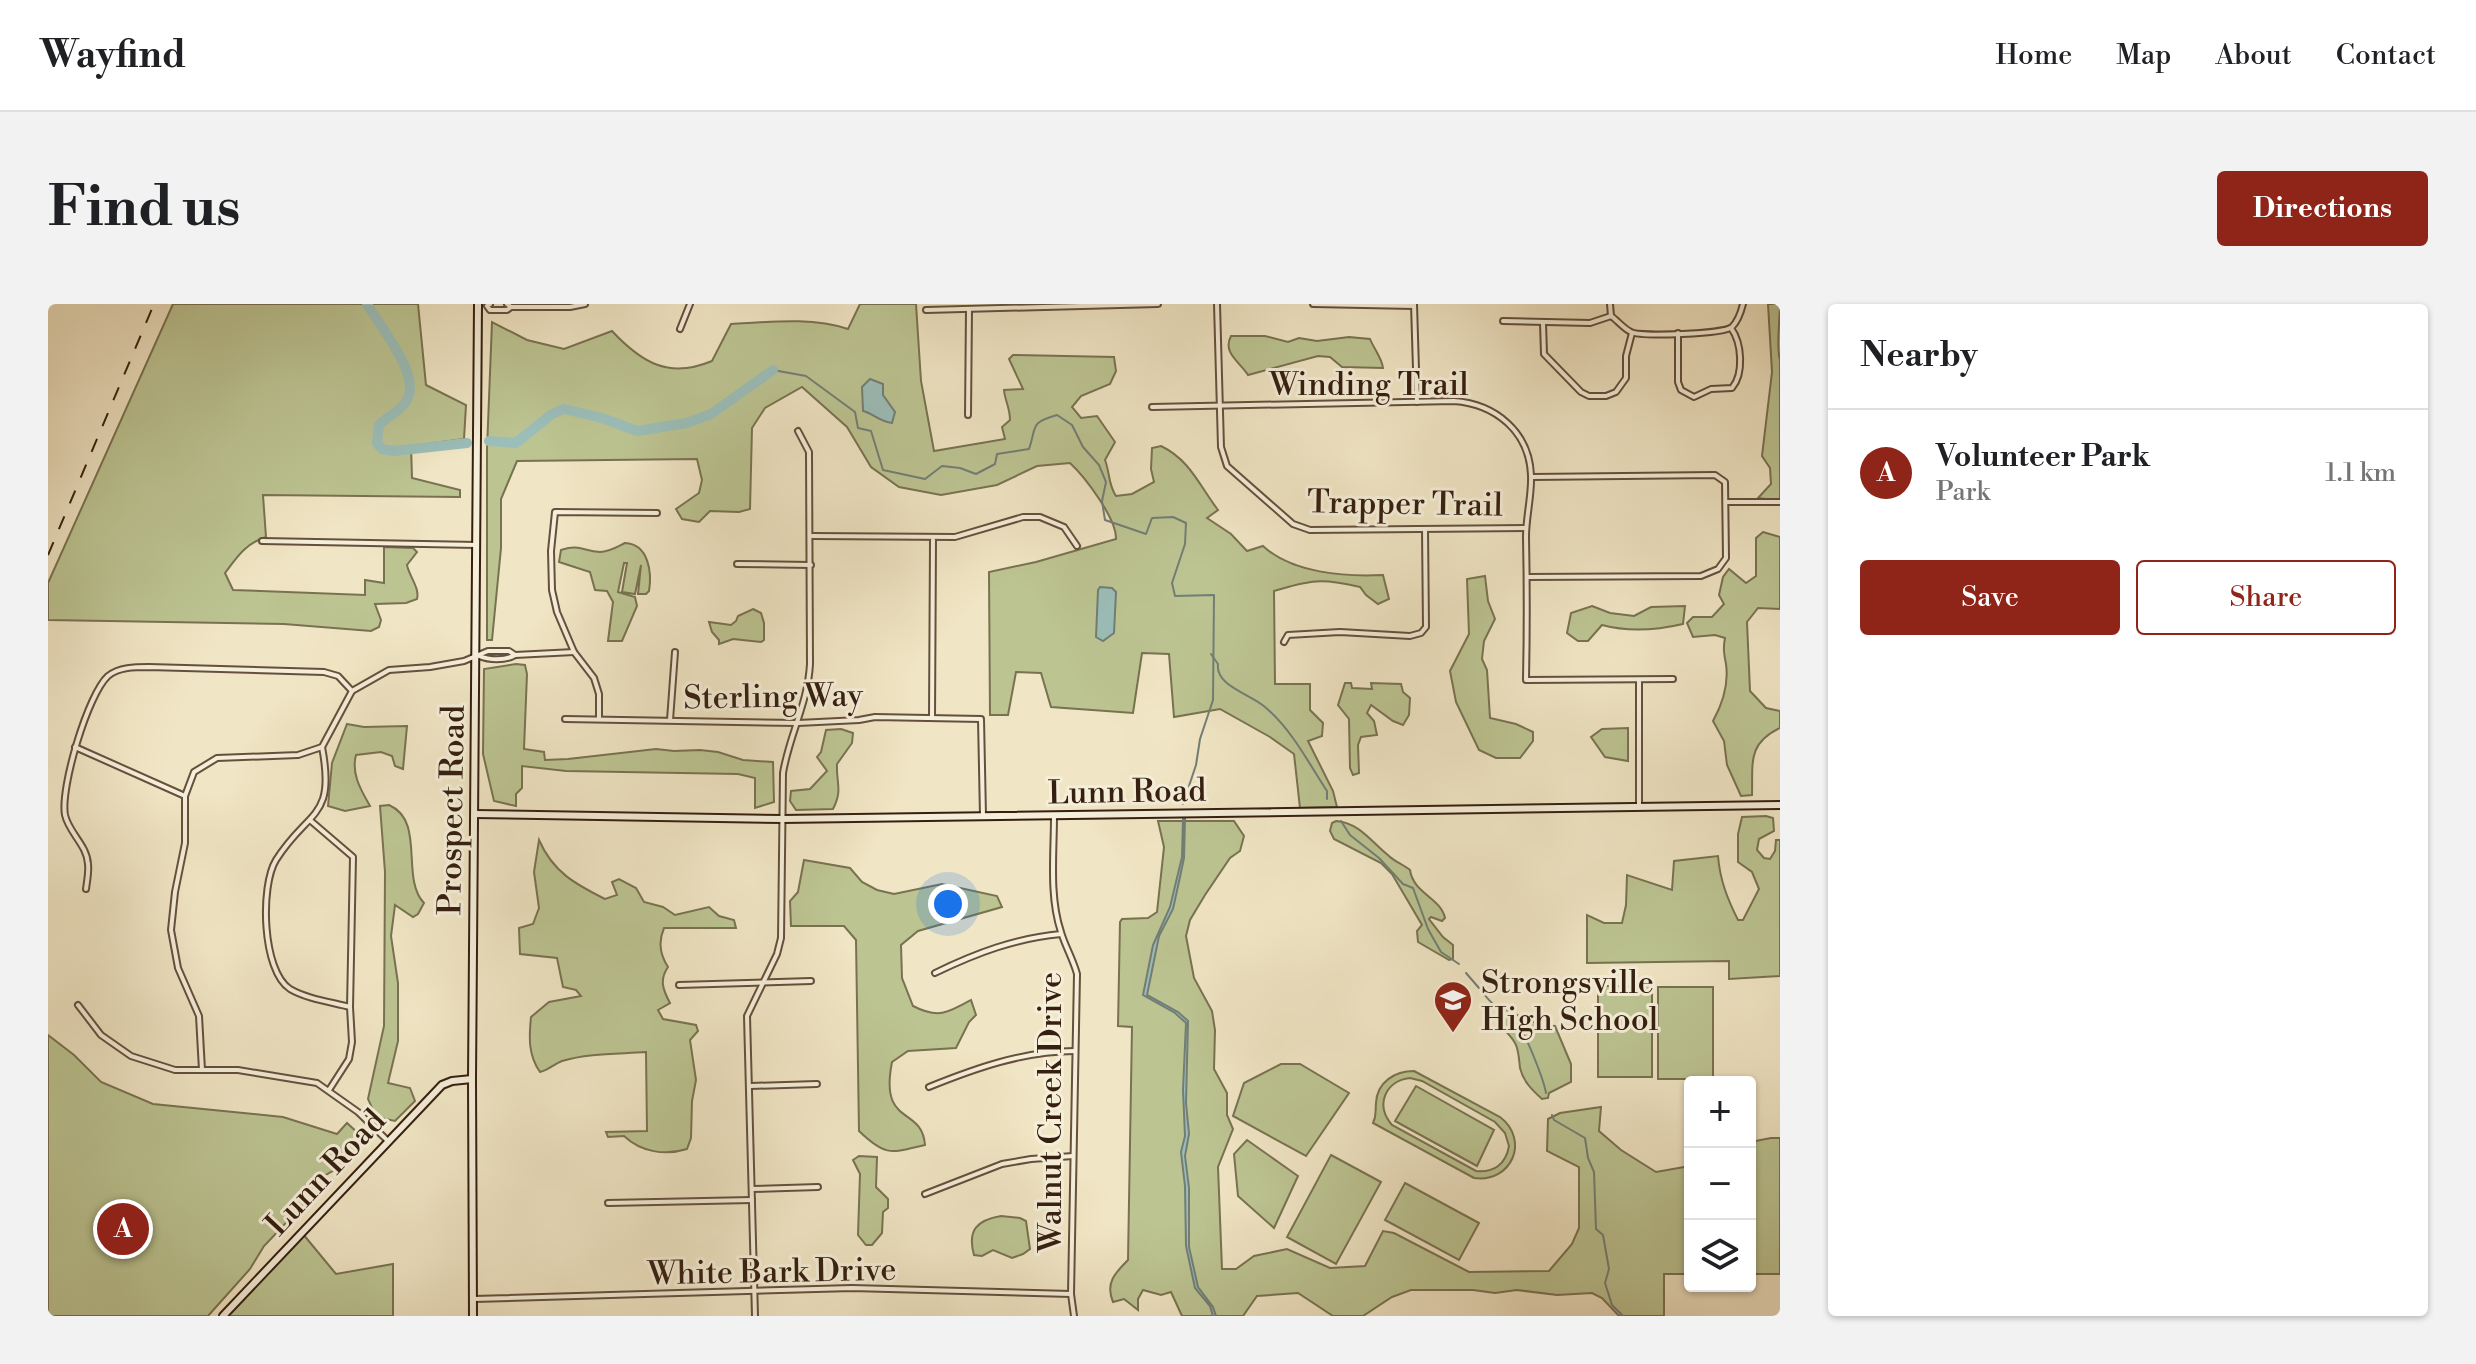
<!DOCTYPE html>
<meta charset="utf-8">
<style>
:root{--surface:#fff;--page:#f2f2f2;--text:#202124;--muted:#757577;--line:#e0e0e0;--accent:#8f2418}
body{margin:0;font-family:"Libre Bodoni",serif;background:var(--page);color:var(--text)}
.controls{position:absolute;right:24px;bottom:24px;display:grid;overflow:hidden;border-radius:8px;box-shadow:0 2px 6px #0004}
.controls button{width:72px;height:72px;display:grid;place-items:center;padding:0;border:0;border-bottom:2px solid var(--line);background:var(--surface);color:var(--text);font:40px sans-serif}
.you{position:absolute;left:900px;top:600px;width:28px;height:28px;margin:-20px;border:6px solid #fff;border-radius:50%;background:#1a73e8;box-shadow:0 0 0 12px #1a73e833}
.badge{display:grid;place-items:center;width:52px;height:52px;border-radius:50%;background:var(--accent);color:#fff;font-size:26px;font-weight:700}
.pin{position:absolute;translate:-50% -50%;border:4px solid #fff;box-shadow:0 2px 8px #0006}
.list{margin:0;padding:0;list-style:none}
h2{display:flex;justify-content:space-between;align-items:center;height:104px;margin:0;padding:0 32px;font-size:34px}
h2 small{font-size:26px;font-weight:400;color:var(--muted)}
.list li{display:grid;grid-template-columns:52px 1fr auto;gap:24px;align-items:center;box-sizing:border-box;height:128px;padding:0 32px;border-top:2px solid var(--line)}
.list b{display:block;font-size:30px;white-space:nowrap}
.list p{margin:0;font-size:26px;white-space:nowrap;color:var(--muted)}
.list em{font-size:26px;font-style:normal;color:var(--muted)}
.actions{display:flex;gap:16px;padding:24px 32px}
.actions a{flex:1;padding:18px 0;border:2px solid var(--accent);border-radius:8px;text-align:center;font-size:28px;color:var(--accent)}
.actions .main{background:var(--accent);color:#fff}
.icon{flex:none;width:44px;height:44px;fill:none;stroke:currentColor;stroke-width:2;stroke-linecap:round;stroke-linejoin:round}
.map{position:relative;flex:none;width:1732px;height:1012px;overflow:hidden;border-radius:8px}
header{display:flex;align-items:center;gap:48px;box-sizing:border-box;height:112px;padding:0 40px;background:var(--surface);border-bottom:2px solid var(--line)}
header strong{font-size:38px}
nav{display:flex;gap:44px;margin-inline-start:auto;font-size:28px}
.intro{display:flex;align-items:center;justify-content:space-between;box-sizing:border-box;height:192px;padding:0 48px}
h1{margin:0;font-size:56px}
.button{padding:20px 36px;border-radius:8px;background:var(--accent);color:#fff;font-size:28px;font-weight:700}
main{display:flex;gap:48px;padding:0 48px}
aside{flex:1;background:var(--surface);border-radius:8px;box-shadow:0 2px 6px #0004}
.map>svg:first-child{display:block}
</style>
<header>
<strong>Wayfind</strong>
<nav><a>Home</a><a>Map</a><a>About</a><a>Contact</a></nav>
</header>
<div class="intro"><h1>Find us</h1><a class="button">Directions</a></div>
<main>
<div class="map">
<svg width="1732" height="1012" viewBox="0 0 1732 1012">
<rect width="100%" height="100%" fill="#f0e5c4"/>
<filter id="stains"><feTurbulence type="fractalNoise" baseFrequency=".0025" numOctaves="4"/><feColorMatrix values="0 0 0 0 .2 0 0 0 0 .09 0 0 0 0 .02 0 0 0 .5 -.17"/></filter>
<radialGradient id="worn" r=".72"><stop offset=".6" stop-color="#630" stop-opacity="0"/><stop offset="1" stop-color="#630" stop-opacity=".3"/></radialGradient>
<g fill="#bcc492" stroke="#787251" stroke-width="2" fill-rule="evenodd">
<path d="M125,0H370L378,81L418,101L416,135L363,142L364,174L412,186V193L215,191L218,233C198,239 189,253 177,269L185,286L317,291V276L336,279V243L365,244L369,248L359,261C361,272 372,284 369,295L358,299L327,300L333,316L331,323L323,327L236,320L0,316V279Z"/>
<path d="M812,0H868L873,77L886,147L957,135L954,123L962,116C962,104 957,97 956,86L975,85L961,55L965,51L1066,53L1068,67L1062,80L1033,92L1024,103L1033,114L1049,112L1067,138L1057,156C1062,169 1060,180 1068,192L1084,190L1106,178L1103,165L1104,144L1113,142C1142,156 1151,181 1170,206L1159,214L1183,230L1199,247L1215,242C1244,269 1297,273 1335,271L1341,295L1330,300L1318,291L1312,283C1274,274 1262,276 1226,287L1227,380H1262V406L1275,419L1274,432L1260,437L1285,487L1289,503L1252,504L1246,450L1222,433L1172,405L1126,413L1121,350L1094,349L1085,409L1003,403L993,369L968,368L960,411H942L941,268L988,258L1068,235C1069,215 1037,173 1022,159L989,162L949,181L893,191L851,183L823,163L799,123L754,83L717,104L704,124L702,205L691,208L662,207L651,218L634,215L628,205L651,189L654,176L649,155L469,157L453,195V244L444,336H439V145L444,18L479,36L516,45L564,27C594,59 621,75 664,57L683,20C722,18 763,13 800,25Z"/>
<path d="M1720,0H1732C1732,15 1728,44 1732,56V197L1710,194L1723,180L1722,164L1714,152L1724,68Z"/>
<path d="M1183,32H1217L1240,38L1251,34L1269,37L1301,33L1322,35C1326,45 1334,54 1335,64L1294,63L1282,53L1270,52L1200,71C1192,58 1174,49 1183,32Z"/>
<path d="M1715,228L1732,233V305L1710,304L1699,318L1702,387L1718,404L1732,407V424C1699,440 1705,459 1704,491L1693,492L1679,461L1676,437L1665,417C1675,399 1681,381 1678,360C1676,350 1675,344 1677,334L1667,331L1645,333L1639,319L1645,313H1664L1676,300L1671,291L1675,273L1681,265L1698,279L1708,272V234Z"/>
<path d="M577,239C601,240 604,269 601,287L598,290H590L593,261L587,290L574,288L579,259H576L570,288L587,293L589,302L574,337H560L565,298L559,287L547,286L542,268L511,258L513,246C532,240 535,247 552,248C561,248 569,243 577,239Z"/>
<path d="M1437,272L1440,297L1447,315L1436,337L1434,355L1439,366L1442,414L1468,420L1485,428V437L1472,454H1448L1431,446L1408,398L1402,367L1421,330L1419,275Z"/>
<path d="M1544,302L1562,309L1586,312L1603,303L1637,302L1635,320C1609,326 1580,328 1554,321L1540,337H1530L1519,329L1523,309Z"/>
<path d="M705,305L713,309L716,319V336L713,338L685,335L671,340V336L664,328L661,318L683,321L688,317L690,312Z"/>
<path d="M468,360L477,361L479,370L476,445L496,448L497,456L520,455L608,445L626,447L652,446L670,448L695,456L725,458L726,498L707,504V474L690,470L518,467L474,462V484L468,490V502L446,497L435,450L436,365Z"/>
<path d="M1297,379H1303L1304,384L1324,385L1323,379L1353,380L1355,388L1362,394L1361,411L1355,421L1345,417L1323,401L1319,409L1326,417L1329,431L1313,433L1310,441L1311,469L1305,471L1302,464L1301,415L1290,401Z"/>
<path d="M299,420L316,423L359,422L355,465L347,462L344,452L333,448L308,451C303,470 313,486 322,502L297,507L280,502L284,459Z"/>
<path d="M1580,424V457L1557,453L1543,433L1554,425Z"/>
<path d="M793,425L805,429L804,439L789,460C788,479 795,486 785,505L748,506L742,497L743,487L762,485L779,467L769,453L773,448L778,426Z"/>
<path d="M341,501C378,517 352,574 376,599L370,610L365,613L347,601L343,632L350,679V737L340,779L362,784L367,797L347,817L328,813L320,795L336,722L337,568L332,502Z"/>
<path d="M1718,512L1725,514L1726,527L1711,535L1709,546L1716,554L1722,555L1727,547L1728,536H1732V672L1681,675V657L1539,659V611L1556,619H1574L1578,601L1579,571L1624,586L1626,557L1670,552C1672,576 1679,594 1690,616H1695L1711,585L1704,568L1690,558V530L1694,513Z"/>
<path d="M1110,517H1186L1196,532L1192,547L1182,554L1157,591L1142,616L1138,632L1146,674L1164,707L1167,726L1166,765L1179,789V811L1185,825L1170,863L1174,965H1188L1206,952L1239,945L1282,964L1317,962L1335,927L1346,929L1421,968L1501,967L1524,940L1531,924V863L1499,847L1500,815L1512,809L1553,803L1551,827L1573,846L1608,868L1642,862V970H1616V1012H1571L1554,994L1544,989L1509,991L1469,986L1447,989L1425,986H1363L1344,993L1315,1012H1285L1250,989L1209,992L1195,1012H1134L1123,988L1113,991L1095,986L1090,995V1006L1076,995L1065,998C1057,979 1067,969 1080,956L1084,723L1070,722L1072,618L1074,615L1100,614L1109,608L1116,543Z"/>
<path d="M1288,517C1312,519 1323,538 1341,552C1347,558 1355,560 1362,566C1365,589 1393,594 1397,614L1394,617L1383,613L1381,615L1395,633L1405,641V655L1401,656L1370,638L1369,627L1374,621L1344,570L1333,559L1286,535L1282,527L1284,519Z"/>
<path d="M491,536C505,568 527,580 557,595L569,591L564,578L571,575L588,584L596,598L615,603L627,611L661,603L671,612L686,616L688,624H616C610,638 612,651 620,663C611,676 615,686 622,699L610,706L615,715L648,721L650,727L642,736L648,776L644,797L643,834L639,845C617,852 593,848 576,832L560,833L558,828L599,827L598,748C571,750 540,749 514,757C506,760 501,766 492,768C480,751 481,733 483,713L501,698L533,692L528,686L515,683L509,654L472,650L471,624L485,620L491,604L486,568Z"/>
<path d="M756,556L802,564L814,578L829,586L846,590L894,580L949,592L954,603L870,627L853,641L854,674L865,702C890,715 900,709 923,696L928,711L921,718L908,744L860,747L844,758C831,824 874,801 877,841C843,849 838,853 811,827L808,636L796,622H743L742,597L750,588Z"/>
<rect x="1550" y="682" width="54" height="91"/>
<rect x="1610" y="683" width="55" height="92"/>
<path d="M1453,702C1470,713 1488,721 1507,722L1523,760V778L1501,789L1500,794L1494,795C1484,786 1475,777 1472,764C1471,756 1471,746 1467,739C1460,726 1441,717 1453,702Z"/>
<path d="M0,731L26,751L53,778L105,800L235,813L289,830L299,819L312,831L311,846L297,860L269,876L254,902L216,942L202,965L160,1012H0Z"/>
<path d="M1233,760H1252L1301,789L1258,852L1185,812L1196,779Z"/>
<path d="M1366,767L1452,813C1482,836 1464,879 1426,874L1325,819C1329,811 1327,808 1328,799C1329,778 1347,767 1366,767ZM1362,774L1374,777L1447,818L1457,829L1461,842C1458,860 1446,869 1428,867L1344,821C1327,801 1337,777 1362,774Z"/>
<path d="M1368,782L1446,826L1429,862L1347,817Z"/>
<path d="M1723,834H1732V970H1702V838Z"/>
<path d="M1199,836L1250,872L1226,924L1190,892L1186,850Z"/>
<path d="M1283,851L1333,878L1288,960L1239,933Z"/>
<path d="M811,852L829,853L828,883L840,895V904L835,908L834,929L824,941H818L810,931L812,870L805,856Z"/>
<path d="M1357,879L1431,919L1411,956L1337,916Z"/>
<path d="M953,912L972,914L978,917L982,945L975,950L964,954L945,946L934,952L926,951C919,926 929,916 953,912Z"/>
<path d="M255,930L288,970L345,960V1012H178Z"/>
</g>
<g fill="#9bbeb9" stroke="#727e75" stroke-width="2">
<path d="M822,75L835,80V91L847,108L844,119C832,118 826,110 815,107L814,83Z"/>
<path d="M1052,283L1064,284L1068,288L1066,329L1055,337L1048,333L1050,286Z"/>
<path d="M1135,515H1137L1136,554L1132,573L1125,605L1111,632L1099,691L1130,708L1140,717L1138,799L1141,830L1137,852L1141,884V943L1150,983L1165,1003L1168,1012H1165L1162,1002L1147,984L1138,942L1137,882L1133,848L1137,832L1135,786L1138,719L1127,709L1095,691L1105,641L1122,603L1134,553Z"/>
</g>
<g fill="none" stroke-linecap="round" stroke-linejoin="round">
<g stroke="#727e75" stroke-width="2">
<path d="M725,66L758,72L807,108L810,124L823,127L835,166L877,175L894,162L912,164L928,170L947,160L949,150L981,145C989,122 981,119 1009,111L1024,121L1035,143L1051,161L1058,178L1054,197L1057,216L1098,230L1104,214L1125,213L1138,219L1137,240L1124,279L1127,292L1166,291L1165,396L1152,435L1148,461L1135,500"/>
<path d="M1163,350L1170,360C1167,382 1203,390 1217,403C1244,426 1260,458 1279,487V495"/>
<path d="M1293,517L1302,531L1331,554L1355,580L1365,584L1380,625L1393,648L1411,660"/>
<path d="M1418,669L1431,684"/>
<path d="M1435,689C1446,703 1458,712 1471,724C1479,732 1496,777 1498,789"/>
<path d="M1504,811L1506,816L1537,834L1540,854L1546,868L1548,925L1555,931L1561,965L1557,979L1564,1001L1575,1012"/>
</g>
<g stroke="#9bbeb9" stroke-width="10">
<path d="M319,0C332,23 373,70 359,96C353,107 340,112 331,121L329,139L334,145L346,147L419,139"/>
<path d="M441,137L468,139L504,110L516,105L554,114L589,127L639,119L663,110L725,66"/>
</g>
<defs>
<g id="street">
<path d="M442,0L439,2L442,6H459L463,3L459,0"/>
<path d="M1169,0L1173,143L1179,162L1245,220L1262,226L1478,224"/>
<path d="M1265,0L1366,2"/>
<path d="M1366,0L1369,98"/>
<path d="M1562,0L1563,12C1569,16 1576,25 1583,28C1593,33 1676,30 1684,23C1690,17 1693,8 1695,0"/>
<path d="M463,3H522L537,0"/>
<path d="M878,6L1110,0"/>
<path d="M1455,17L1542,19L1563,12"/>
<path d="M1495,19L1496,50L1533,88L1541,92H1558L1568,88L1578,74V52L1584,29"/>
<path d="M632,25L642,0"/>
<path d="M1630,29V78L1633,86L1646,93L1663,85L1684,84C1696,70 1694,39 1683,24"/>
<path d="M1104,103L1406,97C1447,100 1481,127 1483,171C1484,191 1478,212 1478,233C1479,280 1479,328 1478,376L1625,375"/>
<path d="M920,111L921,5"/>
<path d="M1679,198H1732"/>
<path d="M764,232L907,233L975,213H992L1016,223L1029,242"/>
<path d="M214,237L429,241"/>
<path d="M689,260L763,261"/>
<path d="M1479,273L1653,272L1670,265L1678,254L1677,178L1667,171L1484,173"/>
<path d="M1236,338L1240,331L1292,328L1362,332L1373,329L1378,323L1377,225"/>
<path d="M431,352C441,356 457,357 467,351L526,348"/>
<path d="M551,414V390L546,374L526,348L509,308L504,286L503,247L507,208L609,209"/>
<path d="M884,414L885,236"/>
<path d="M517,415L750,419L811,416L827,413L933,415L935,512"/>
<path d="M622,416L627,348"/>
<path d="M27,443L137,492"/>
<path d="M274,443C288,516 260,505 228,556C212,582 214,667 242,685C259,695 283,698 302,703"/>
<path d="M1591,503V376"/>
<path d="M1006,512C1006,550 1001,592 1013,628C1017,642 1025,655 1029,670L1023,990L1026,1012"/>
<path d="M263,517L305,553L302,703L304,738L301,755L281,786"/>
<path d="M38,585C39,577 41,568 40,560C39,541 21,529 17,511C12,484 40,390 60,372C71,363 87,363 101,363L276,368L290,372L304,387"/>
<path d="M887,669C928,649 968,634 1013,630"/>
<path d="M631,681L763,677"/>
<path d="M30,701L53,731L83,752L127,766H190L269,779L310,808L340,837"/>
<path d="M154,766L151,712L130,664L123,626L127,588L137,539V492L146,468L169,454L250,451L274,443L304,387L341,366L382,363L416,357L440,347H461L467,351"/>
<path d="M703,782L769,780"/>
<path d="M881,783C928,764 976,747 1027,747"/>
<path d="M704,885L770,883"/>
<path d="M877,890L954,860L983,855L1025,852"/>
<path d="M560,899L704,896"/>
<path d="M426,995L804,984L1023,990"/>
<path d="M707,1012L699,712L729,650L733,634L735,469C741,432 760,399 762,360L761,148L750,127"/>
</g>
<g id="secondary">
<path d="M427,510L734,515L1732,501"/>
<path d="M175,1012L394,781L404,777L424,775"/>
<path d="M425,1012L424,775L430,0"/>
</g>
</defs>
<use href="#street" stroke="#64503d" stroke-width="8"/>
<use href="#secondary" stroke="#351f10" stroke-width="10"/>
<use href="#street" stroke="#f5eed9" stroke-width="4"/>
<use href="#secondary" stroke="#f5eed9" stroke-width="6"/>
<path stroke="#351f10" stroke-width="2" stroke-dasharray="14 14" stroke-linecap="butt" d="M0,251L106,0"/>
</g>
<defs>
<symbol id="school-pin" viewBox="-11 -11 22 30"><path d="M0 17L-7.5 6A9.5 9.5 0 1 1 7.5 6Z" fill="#8f2418" stroke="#f5eed9"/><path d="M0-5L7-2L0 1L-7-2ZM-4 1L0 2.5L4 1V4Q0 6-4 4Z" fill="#fff"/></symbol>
</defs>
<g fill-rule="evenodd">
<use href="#school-pin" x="1383" y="674" width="44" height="60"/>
</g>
<g text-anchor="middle" stroke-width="6" stroke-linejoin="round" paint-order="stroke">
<g font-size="32" fill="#351f10" stroke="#f5eed9">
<text x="1321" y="91">Winding Trail</text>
<text transform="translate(1357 199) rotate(1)" y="11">Trapper Trail</text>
<text transform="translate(725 392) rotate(-1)" y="11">Sterling Way</text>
<text transform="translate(1079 487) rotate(-1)" y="11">Lunn Road</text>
<text transform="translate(403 506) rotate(-89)" y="11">Prospect Road</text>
<text transform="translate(1002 808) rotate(-90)" y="11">Walnut Creek Drive</text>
<text transform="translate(277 868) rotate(-47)" y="11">Lunn Road</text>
<text transform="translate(724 967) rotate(-1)" y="11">White Bark Drive</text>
</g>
<g font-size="32" fill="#351f10" stroke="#f5eed9" text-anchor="start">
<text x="1433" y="689">Strongsville<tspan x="1433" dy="37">High School</tspan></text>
</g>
</g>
<rect width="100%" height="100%" filter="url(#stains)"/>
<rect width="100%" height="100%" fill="url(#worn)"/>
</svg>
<div class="controls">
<button>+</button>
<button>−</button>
<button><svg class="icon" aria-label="layers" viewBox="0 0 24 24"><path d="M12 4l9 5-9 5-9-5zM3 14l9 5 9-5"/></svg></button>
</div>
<div class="you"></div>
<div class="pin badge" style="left:75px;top:925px">A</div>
</div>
<aside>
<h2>Nearby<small></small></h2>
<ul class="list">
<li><span class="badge">A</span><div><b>Volunteer Park</b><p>Park</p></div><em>1.1 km</em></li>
</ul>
<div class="actions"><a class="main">Save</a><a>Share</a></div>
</aside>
</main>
